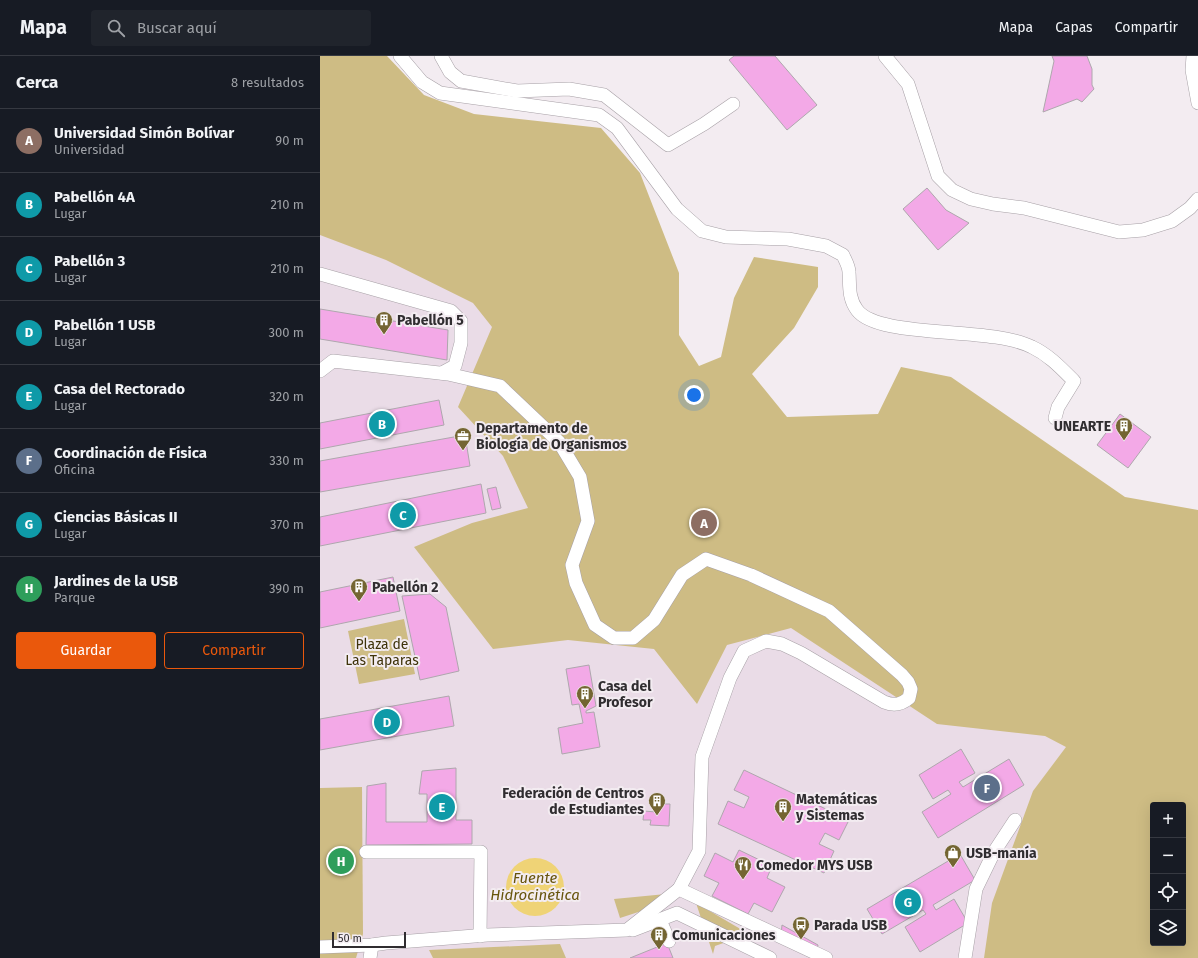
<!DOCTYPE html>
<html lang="es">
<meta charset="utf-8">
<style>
:root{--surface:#171b24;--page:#20242c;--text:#f1f3f6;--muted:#9ea1a6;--line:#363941;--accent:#ea580c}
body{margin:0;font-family:"Fira Sans",sans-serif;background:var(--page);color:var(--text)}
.controls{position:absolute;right:12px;bottom:12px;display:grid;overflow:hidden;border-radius:4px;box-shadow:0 4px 16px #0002}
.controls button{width:36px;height:36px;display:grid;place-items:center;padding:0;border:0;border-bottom:1px solid var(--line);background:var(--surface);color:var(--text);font:20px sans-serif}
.scale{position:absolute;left:12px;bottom:10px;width:74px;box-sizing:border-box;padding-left:4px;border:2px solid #302d30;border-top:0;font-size:11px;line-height:14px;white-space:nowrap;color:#302d30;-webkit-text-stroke:3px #f3ecf1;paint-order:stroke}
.you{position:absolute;left:374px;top:339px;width:14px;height:14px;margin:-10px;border:3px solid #fff;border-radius:50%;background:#1a73e8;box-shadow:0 0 0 6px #1a73e833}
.badge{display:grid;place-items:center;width:26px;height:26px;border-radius:50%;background:var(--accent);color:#fff;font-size:13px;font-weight:700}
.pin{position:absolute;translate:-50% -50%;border:2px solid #fff;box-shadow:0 1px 4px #0006}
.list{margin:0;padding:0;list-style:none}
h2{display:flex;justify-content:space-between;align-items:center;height:52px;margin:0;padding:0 16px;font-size:17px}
h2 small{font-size:13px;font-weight:400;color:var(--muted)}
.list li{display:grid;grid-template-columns:26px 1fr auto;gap:12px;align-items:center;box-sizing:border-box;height:64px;padding:0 16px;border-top:1px solid var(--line)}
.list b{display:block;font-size:15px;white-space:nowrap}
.list p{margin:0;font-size:13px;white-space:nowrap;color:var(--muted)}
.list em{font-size:13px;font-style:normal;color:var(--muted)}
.actions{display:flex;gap:8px;padding:12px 16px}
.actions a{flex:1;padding:9px 0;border:1px solid var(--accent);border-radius:4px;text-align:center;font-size:14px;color:var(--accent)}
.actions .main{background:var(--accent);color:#fff}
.icon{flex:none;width:22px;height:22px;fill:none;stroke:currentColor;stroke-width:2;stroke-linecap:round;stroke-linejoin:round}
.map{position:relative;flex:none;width:878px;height:902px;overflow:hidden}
header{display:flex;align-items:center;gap:24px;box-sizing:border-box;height:56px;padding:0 20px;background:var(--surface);border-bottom:1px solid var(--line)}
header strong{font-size:19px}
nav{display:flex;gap:22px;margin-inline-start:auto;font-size:14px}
.search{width:280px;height:36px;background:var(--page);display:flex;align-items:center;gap:10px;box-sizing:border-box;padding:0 14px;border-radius:4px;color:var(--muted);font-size:15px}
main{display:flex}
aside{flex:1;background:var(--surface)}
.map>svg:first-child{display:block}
</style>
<header>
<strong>Mapa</strong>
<div class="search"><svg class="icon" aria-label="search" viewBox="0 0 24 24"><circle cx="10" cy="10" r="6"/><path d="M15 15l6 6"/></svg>Buscar aquí</div>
<nav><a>Mapa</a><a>Capas</a><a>Compartir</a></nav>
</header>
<main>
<aside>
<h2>Cerca<small>8 resultados</small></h2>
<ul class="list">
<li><span class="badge" style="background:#8d6e63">A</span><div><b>Universidad Simón Bolívar</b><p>Universidad</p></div><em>90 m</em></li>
<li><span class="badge" style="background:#0f9aa8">B</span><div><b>Pabellón 4A</b><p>Lugar</p></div><em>210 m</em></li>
<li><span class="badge" style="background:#0f9aa8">C</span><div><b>Pabellón 3</b><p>Lugar</p></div><em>210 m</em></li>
<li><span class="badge" style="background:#0f9aa8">D</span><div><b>Pabellón 1 USB</b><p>Lugar</p></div><em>300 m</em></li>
<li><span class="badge" style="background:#0f9aa8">E</span><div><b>Casa del Rectorado</b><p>Lugar</p></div><em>320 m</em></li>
<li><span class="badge" style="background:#5c6f8a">F</span><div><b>Coordinación de Física</b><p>Oficina</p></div><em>330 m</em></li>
<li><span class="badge" style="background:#0f9aa8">G</span><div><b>Ciencias Básicas II</b><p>Lugar</p></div><em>370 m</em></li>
<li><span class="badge" style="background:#2e9e5b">H</span><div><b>Jardines de la USB</b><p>Parque</p></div><em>390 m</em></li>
</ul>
<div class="actions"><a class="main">Guardar</a><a>Compartir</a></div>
</aside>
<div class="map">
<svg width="878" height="902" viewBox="0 0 878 902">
<rect width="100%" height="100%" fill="#f3ecf1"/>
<path fill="#eadce7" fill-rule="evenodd" d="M0,56L308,325L858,508L878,902H0ZM833,749H863V887H833Z"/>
<g fill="#cebc84" fill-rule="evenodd">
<path d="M0,0H67L104,39L154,58L281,72L320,117L359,217V279L379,310L401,301L414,242L434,201L498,211V231L474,272L432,318L467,361L558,358L581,311L631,321L805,441L878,454V902H664L672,847L713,735L746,691L725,680L617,668L471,572L407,589L377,648L334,593L248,584L173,593L94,491L152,467L208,452L183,400L138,351L172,271L153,247L66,204L0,179ZM833,749H863V887H833Z"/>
<path d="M84,563L95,618L39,628L28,575Z"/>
<path d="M42,731L43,878L36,902H0V732Z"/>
<path d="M346,838L355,844L300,862L294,843Z"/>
<path d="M376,847L429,878L395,890L393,898Z"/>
<path d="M240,888L246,902H113L109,894Z"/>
</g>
<circle fill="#efd376" cx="215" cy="831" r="29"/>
<g fill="#f3a9e7" stroke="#aea7ad">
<path d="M414,0H455L497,49L467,74L409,4Z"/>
<path d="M732,0H767L772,13V29L774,33L762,46L757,43L723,56L734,5Z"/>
<path d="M607,132L626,154L649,167L618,194L583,153Z"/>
<path d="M0,253L128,274L127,304L0,283Z"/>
<path d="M119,344L124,369L0,393V367Z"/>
<path d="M800,358L831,381L808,412L777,389Z"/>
<path d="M145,379L150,410L0,436V405Z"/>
<path d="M161,428L166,457L0,490V461Z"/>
<path d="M176,431L181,452L172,454L167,433Z"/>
<path d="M73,521L80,555L0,572V536Z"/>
<path d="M110,538L126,551L139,615L100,624L82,540Z"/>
<path d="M269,609L276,650L266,655V657L274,656L280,691L242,698L238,672L263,667L259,648L252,649L246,613Z"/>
<path d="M129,640L134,670L0,694V663Z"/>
<path d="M641,693L655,717L639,726L643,731L689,703L704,729L618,782L602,756L631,738L628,734L613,743L599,719Z"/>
<path d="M136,712V764H152V788L46,789L47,730L66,727V766H107V738H99L102,715Z"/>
<path d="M424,714L529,764L519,784L505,777L499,788L514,795L504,817L398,768L408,745L424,752L429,741L414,734Z"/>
<path d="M337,748H350L349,770L330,769L331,764H323L324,755L336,756Z"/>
<path d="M419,794L452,810L447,822L465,831L452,856L434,847L428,858L392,840L399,827L384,820L395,797L413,806Z"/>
<path d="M640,798L655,824L613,849L616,854L634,843L648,867L600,896L585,871L606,858L603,854L562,878L547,853Z"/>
<path d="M462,869L498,889L497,894L461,879Z"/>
<path d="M347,887L353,902H310Z"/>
</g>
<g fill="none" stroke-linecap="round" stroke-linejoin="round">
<defs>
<g id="minor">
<path d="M80,0L102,26L120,37L279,59L297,72L357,153L382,175L406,181L468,183L506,190L523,199C525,204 529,210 529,216C530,229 528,242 537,254C558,283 672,270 712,291C729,299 741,312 754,325L738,351L735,362"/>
<path d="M121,0L130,16L141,25L197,35L249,33L284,39L348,89L384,68L413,48"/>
<path d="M565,0L588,28L618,120L632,134L651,143L673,148L704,152L799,176L823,174L852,165L870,152L878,143"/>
<path d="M873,0L872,14L878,47"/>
<path d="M0,218L131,255L141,265V287L135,310L122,317"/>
<path d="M0,315L13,305L128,318L180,330L239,386L260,421L268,465L252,509L256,527L275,569L294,582H313L334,564L362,519L386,503L431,519L509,555L582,619L588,626L591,633L589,642C581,649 574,650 564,646L481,597L462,588L446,585L424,595L410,622L382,701L379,795L359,833"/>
<path d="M46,796H161L160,880"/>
<path d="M340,864L349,885"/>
<path d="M313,874L357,857L450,902"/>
<path d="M0,891L52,889L66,887L167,879L307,874L359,833L506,902"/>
<path d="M50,902L52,889"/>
<path d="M645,902L656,833L674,796L695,764"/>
</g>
</defs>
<use href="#minor" stroke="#a7a0a6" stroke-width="14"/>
<use href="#minor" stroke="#fff" stroke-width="13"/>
</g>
<defs>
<symbol id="building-pin" viewBox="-11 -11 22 30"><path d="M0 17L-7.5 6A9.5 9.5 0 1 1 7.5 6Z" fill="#746532" stroke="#f3ecf1"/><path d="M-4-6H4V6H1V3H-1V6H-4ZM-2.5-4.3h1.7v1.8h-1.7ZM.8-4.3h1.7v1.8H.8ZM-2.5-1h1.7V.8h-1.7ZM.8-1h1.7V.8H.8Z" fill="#fff"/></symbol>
<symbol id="office-pin" viewBox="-11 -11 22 30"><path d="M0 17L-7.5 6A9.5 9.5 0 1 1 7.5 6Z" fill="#746532" stroke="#f3ecf1"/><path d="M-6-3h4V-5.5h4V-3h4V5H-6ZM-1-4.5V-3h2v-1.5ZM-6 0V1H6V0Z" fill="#fff"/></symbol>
<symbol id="shop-pin" viewBox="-11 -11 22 30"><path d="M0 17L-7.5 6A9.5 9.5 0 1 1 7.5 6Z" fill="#746532" stroke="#f3ecf1"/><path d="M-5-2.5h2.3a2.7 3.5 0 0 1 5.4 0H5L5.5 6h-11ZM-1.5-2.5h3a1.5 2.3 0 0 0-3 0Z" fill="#fff"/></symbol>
<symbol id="restaurant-pin" viewBox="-11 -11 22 30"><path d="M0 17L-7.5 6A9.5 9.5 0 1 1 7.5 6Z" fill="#746532" stroke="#f3ecf1"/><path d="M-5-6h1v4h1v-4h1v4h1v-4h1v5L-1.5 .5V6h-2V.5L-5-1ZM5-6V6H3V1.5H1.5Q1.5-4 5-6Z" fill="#fff"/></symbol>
<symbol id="bus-pin" viewBox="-11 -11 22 30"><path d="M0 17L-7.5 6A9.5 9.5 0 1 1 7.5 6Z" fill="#746532" stroke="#f3ecf1"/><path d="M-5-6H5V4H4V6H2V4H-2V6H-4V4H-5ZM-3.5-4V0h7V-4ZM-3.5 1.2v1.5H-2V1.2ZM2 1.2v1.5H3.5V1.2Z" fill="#fff"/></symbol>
</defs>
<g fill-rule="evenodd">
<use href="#building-pin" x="54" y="254" width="20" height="27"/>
<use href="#building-pin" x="794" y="360" width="20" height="27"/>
<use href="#office-pin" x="133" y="370" width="20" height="27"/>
<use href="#building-pin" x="29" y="521" width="20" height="27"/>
<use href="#building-pin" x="255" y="628" width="20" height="27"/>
<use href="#building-pin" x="327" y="735" width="20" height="27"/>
<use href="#building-pin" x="453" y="741" width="20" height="27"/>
<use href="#shop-pin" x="623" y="787" width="20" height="27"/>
<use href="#restaurant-pin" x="413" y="799" width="20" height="27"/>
<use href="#bus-pin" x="471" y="859" width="20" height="27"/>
<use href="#building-pin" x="329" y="869" width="20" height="27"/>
</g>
<g text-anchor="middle" stroke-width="4" stroke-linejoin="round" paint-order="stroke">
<g font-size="14" font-weight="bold" fill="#302d30" stroke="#f3ecf1" text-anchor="start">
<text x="77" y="269">Pabellón 5</text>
<text x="791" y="375" text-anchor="end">UNEARTE</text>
<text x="156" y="377">Departamento de<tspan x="156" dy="16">Biología de Organismos</tspan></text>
<text x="52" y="536">Pabellón 2</text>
<text x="278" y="635">Casa del<tspan x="278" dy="16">Profesor</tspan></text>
<text x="324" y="742" text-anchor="end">Federación de Centros<tspan x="324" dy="16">de Estudiantes</tspan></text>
<text x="476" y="748">Matemáticas<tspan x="476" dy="16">y Sistemas</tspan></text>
<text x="646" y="802">USB-manía</text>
<text x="436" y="814">Comedor MYS USB</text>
<text x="494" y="874">Parada USB</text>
<text x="352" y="884">Comunicaciones</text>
</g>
<g font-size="14" fill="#3f330a" stroke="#f3ecf1">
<text x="62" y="593">Plaza de<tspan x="62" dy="16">Las Taparas</tspan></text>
</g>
<g font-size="15" font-style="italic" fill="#67540b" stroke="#f3ecf1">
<text x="215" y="827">Fuente<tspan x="215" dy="17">Hidrocinética</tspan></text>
</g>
</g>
</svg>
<div class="controls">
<button>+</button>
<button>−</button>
<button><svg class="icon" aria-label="locate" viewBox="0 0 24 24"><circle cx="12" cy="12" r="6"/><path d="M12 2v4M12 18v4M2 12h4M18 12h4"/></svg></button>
<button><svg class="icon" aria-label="layers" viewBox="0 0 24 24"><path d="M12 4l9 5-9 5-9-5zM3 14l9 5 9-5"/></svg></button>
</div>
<div class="scale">50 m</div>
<div class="you"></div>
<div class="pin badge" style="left:384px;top:467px;background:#8d6e63">A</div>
<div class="pin badge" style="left:62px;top:368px;background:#0f9aa8">B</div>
<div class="pin badge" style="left:83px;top:459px;background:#0f9aa8">C</div>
<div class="pin badge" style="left:67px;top:666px;background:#0f9aa8">D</div>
<div class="pin badge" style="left:122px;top:751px;background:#0f9aa8">E</div>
<div class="pin badge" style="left:667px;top:732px;background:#5c6f8a">F</div>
<div class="pin badge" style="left:588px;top:846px;background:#0f9aa8">G</div>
<div class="pin badge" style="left:21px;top:805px;background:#2e9e5b">H</div>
</div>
</main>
